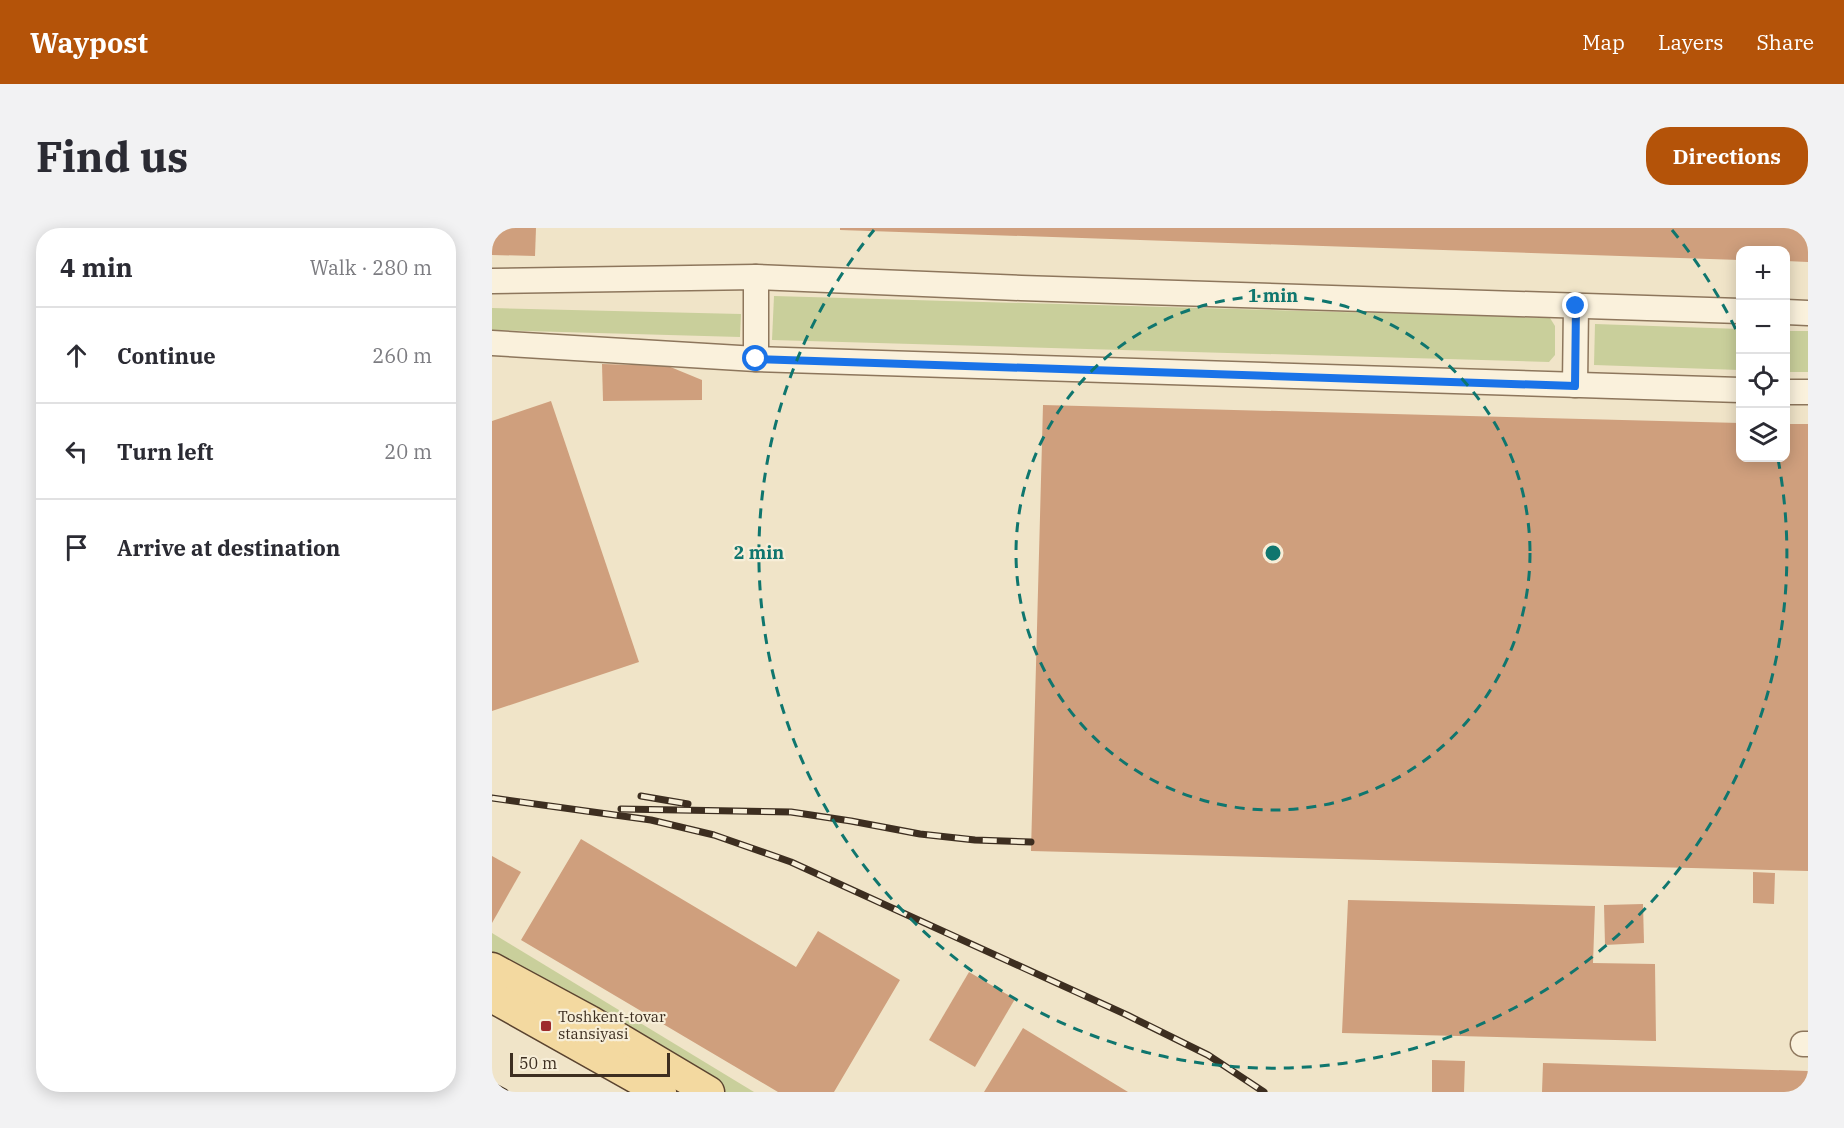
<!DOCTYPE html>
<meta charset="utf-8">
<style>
:root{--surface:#fff;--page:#f2f2f3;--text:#2b2b33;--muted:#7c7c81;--line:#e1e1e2;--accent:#b45309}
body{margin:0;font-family:"IBM Plex Serif",serif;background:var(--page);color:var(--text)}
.controls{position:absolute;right:18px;top:18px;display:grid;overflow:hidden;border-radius:12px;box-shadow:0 3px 15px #0003}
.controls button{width:54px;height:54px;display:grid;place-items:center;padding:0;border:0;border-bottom:2px solid var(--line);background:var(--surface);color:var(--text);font:30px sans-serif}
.scale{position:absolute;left:18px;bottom:15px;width:160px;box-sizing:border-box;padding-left:6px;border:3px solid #3d2e20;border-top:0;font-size:16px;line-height:21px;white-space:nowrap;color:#3d2e20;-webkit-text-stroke:4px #f7eed8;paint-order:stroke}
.stop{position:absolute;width:18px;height:18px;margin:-14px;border:4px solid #1a73e8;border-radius:50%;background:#fff}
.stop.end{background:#1a73e8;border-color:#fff;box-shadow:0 2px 6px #0008}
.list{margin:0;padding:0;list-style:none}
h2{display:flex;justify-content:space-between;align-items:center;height:78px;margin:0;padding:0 24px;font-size:26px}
h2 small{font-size:20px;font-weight:400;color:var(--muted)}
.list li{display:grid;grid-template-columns:39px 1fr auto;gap:18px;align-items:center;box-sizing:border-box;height:96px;padding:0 24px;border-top:2px solid var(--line)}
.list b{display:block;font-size:22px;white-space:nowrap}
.list em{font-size:20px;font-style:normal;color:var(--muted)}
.icon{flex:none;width:33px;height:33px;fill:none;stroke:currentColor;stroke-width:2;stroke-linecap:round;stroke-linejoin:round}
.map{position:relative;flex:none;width:1316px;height:864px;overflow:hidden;border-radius:24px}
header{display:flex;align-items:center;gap:36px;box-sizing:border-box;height:84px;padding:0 30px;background:var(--accent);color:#fff}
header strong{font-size:28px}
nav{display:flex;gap:33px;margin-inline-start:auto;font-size:21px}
.intro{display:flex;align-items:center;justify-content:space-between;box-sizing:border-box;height:144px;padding:0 36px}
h1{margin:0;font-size:42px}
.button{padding:15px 27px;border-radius:24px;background:var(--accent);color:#fff;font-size:21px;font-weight:700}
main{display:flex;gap:36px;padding:0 36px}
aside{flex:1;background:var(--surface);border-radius:24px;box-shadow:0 3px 15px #0003}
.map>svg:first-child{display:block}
</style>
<header>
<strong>Waypost</strong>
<nav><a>Map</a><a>Layers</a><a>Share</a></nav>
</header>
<div class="intro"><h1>Find us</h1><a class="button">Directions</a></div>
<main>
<aside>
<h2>4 min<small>Walk · 280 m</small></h2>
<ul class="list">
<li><svg class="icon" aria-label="ahead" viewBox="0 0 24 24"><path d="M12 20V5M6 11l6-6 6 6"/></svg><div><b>Continue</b></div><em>260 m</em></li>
<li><svg class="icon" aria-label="left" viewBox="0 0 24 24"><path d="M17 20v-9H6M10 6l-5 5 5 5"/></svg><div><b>Turn left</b></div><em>20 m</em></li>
<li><svg class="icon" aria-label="arrive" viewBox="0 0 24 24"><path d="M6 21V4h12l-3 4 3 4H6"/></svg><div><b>Arrive at destination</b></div></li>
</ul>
</aside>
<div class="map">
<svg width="1316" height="864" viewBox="0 0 1316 864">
<rect width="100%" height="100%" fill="#f0e4c8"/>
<g fill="#c9cf9b">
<path d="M282,68L1058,90L1063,98V127L1057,134L280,112Z"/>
<path d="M0,80L249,86L248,109L0,102Z"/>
<path d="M1103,96L1248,101V142L1102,137Z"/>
<rect x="1294" y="103" width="22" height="41"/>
<path d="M0,705L262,864H232L0,728Z"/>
</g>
<g fill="#cf9f7d">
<path d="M0,0H44L43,28L0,27Z"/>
<path d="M348,0H1316V34L1294,33V22H1248V32L348,2Z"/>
<path d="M110,136L176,138L210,152V172L111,173Z"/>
<path d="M59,173L147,434L0,483V193Z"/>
<path d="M551,177L1248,195V230H1294V196H1316V643L539,623Z"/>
<path d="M89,611L304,739L326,703L408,752L342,864H286L29,712Z"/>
<path d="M0,628L29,644L0,695Z"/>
<path d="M1261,644L1283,645L1282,676L1261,675Z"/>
<path d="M856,672L1103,678L1101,735L1163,736L1164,813L850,805Z"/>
<path d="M1151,676L1152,715L1113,717L1112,677Z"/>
<path d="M477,744L523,771L483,839L437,812Z"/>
<path d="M531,800L636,864H492Z"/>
<path d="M940,832L973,833L972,864H940Z"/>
<path d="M1051,835L1316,843V864H1050Z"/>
</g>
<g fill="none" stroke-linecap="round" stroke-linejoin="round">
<defs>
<g id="minor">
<path d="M264,49V131"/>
<path d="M0,53L264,49L529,60L1248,83"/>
<path d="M1294,84L1316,85"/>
<path d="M0,115L264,131L1248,162"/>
<path d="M1083,157L1084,78"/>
<path d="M1294,164H1316"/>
<path d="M1311,816H1316"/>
</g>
<g id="major">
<path d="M0,740L98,793L217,864"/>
<path d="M0,769L169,864"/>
</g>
</defs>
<use href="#minor" stroke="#8d765c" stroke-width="27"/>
<use href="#major" stroke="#5b4430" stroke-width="33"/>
<use href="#minor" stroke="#faf1dc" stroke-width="24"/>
<use href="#major" stroke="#f3d9a0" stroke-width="30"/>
<defs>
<g id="rail">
<path d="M149,568L196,576"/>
<path d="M0,570L159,592L222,607L299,634L635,787L716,827L772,864"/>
<path d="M129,581L299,584L359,593L428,606L483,612L539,614"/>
<path d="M0,857L13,864"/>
</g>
</defs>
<use href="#rail" stroke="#3d2e20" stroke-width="7"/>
<use href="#rail" stroke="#f7eed8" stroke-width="4.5" stroke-dasharray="14" stroke-linecap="butt"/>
</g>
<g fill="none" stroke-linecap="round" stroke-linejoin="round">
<path stroke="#1a73e8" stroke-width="8" d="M264,131L1083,158L1084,78"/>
</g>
<g fill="none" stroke="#0f766e" stroke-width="3" stroke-dasharray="10 8">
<circle cx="781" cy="325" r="257"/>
<path d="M1180 2A514 514 0 0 1 1247 108M1286 231A514 514 0 1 1 382 2"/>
</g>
<rect fill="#9e2a2b" stroke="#f7eed8" stroke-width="2" x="48" y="792" width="12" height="12" rx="3"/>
<g text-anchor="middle" stroke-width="4.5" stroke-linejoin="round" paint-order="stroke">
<g font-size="15" fill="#3d2e20" stroke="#f7eed8" text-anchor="start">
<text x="66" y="794">Toshkent-tovar<tspan x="66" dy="17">stansiyasi</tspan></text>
</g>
</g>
<circle cx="781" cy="325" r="9" fill="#0f766e" stroke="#f7eed8" stroke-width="3"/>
<g font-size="18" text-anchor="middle" font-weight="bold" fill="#0f766e" stroke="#f7eed8" stroke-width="4.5" stroke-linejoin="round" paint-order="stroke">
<text x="781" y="74">1 min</text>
<text x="267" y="331">2 min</text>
</g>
</svg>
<div class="controls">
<button>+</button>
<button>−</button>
<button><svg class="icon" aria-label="locate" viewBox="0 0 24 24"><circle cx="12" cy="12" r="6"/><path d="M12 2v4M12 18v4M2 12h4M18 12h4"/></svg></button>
<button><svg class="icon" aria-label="layers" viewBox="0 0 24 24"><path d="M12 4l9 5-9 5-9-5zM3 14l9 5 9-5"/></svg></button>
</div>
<div class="scale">50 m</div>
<div class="stop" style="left:264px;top:131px"></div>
<div class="stop end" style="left:1084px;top:78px"></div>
</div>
</main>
